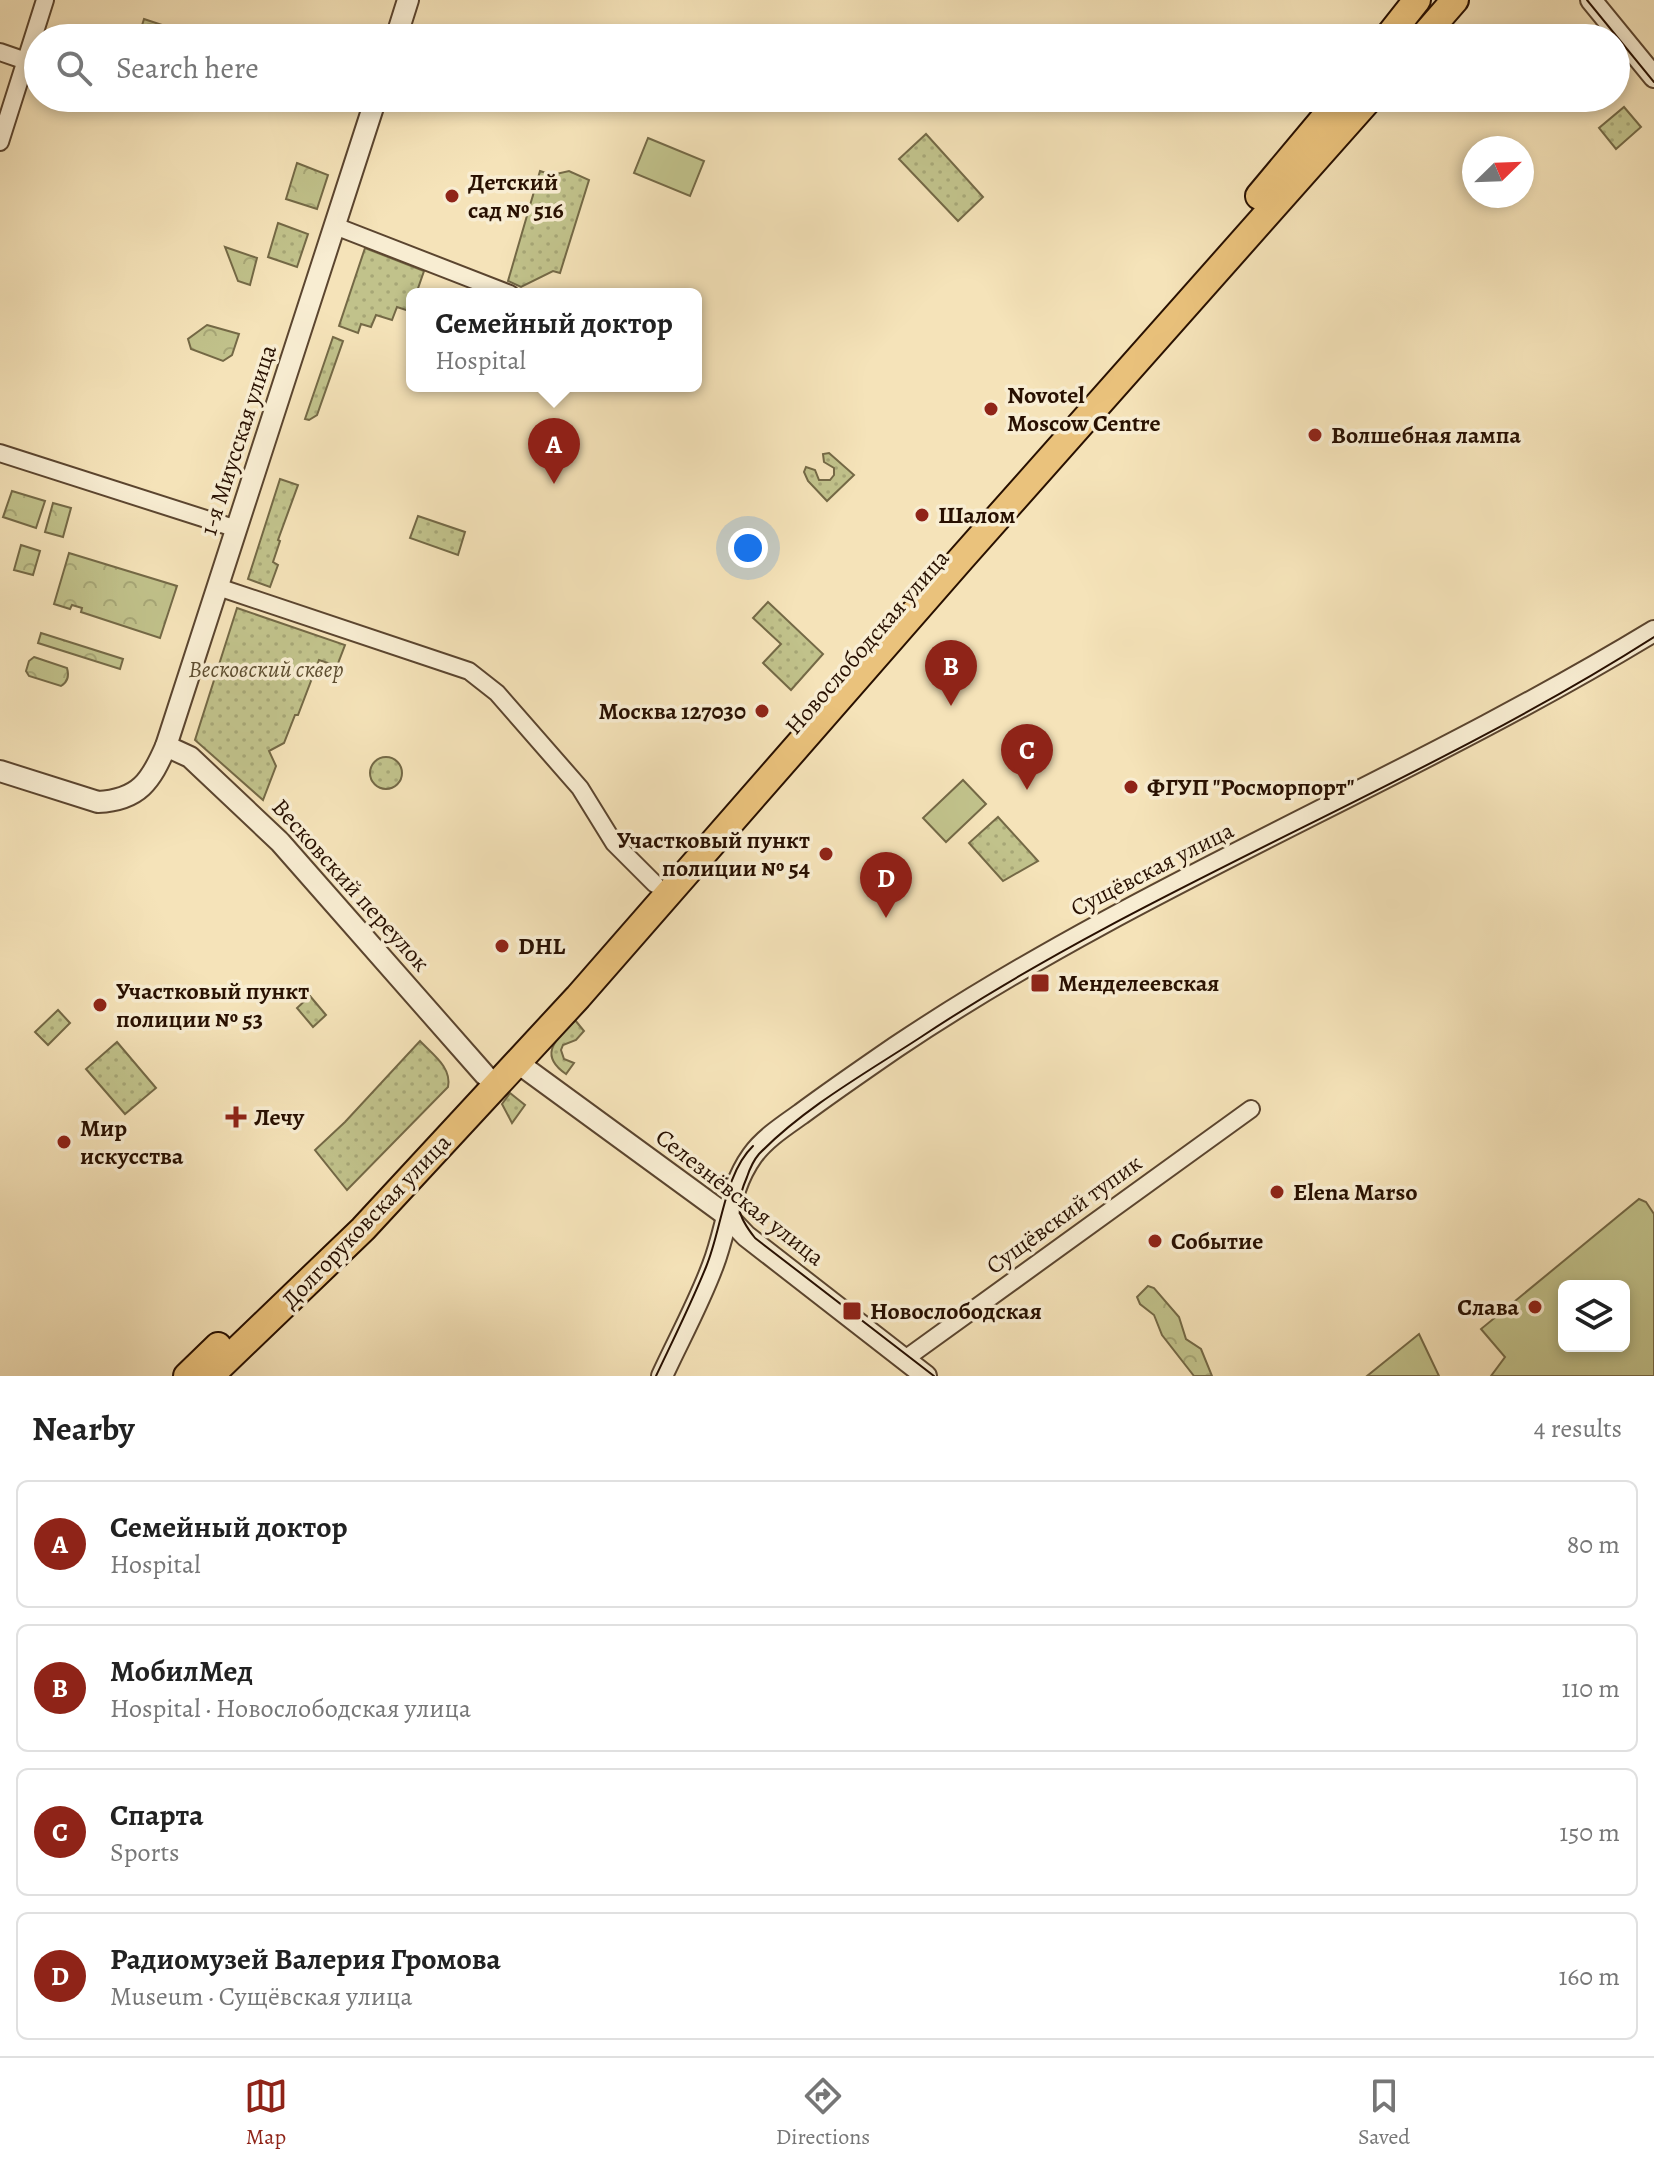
<!DOCTYPE html>
<meta charset="utf-8">
<style>
:root{--surface:#fff;--page:#f6f6f6;--text:#222;--muted:#767676;--line:#e0e0e0;--accent:#8f2418}
body{margin:0;font-family:Alegreya,serif;background:var(--page);color:var(--text)}
.controls{position:absolute;right:24px;bottom:24px;display:grid;overflow:hidden;border-radius:12px;box-shadow:0 4px 12px #0003}
.controls button{width:72px;height:72px;display:grid;place-items:center;padding:0;border:0;border-bottom:2px solid var(--line);background:var(--surface);color:var(--text);font:40px sans-serif}
.compass{position:absolute;left:1462px;top:136px;width:72px;height:72px;border-radius:50%;background:var(--surface);box-shadow:0 4px 12px #0003;rotate:67deg}
.you{position:absolute;left:748px;top:548px;width:28px;height:28px;margin:-20px;border:6px solid #fff;border-radius:50%;background:#1a73e8;box-shadow:0 0 0 12px #1a73e833}
.badge{display:grid;place-items:center;width:52px;height:52px;border-radius:50%;background:var(--accent);color:#fff;font-size:26px;font-weight:700}
.pin{position:absolute;translate:-50% -66px;filter:drop-shadow(0 2px 4px #0008)}
.pin::after{content:'';position:absolute;top:42px;width:28px;height:24px;background:inherit;clip-path:polygon(0 0,100% 0,50% 100%)}
.popup{position:absolute;left:406px;top:288px;width:296px;height:104px;box-sizing:border-box;display:grid;place-content:center;border-radius:12px;background:var(--surface);filter:drop-shadow(0 2px 6px #0005);font-size:26px;white-space:nowrap;color:var(--muted)}
.popup b{font-size:30px;color:var(--text)}
.popup::after{content:'';position:absolute;left:50%;top:100%;margin-left:-16px;border:16px solid transparent;border-top-color:var(--surface)}
.list{margin:0;padding:0;list-style:none}
h2{display:flex;justify-content:space-between;align-items:center;height:104px;margin:0;padding:0 32px;font-size:34px}
h2 small{font-size:26px;font-weight:400;color:var(--muted)}
.list li{display:grid;grid-template-columns:52px 1fr auto;gap:24px;align-items:center;box-sizing:border-box;height:128px;margin:0 16px 16px;padding:0 16px;border:2px solid var(--line);border-radius:12px}
.list b{display:block;font-size:30px;white-space:nowrap}
.list p{margin:0;font-size:26px;white-space:nowrap;color:var(--muted)}
.list em{font-size:26px;font-style:normal;color:var(--muted)}
.icon{flex:none;width:44px;height:44px;fill:none;stroke:currentColor;stroke-width:2;stroke-linecap:round;stroke-linejoin:round}
.map{position:relative;flex:none;width:1654px;height:1376px;overflow:hidden}
.search{position:absolute;background:var(--surface);box-shadow:0 4px 12px #0003;left:24px;right:24px;top:24px;height:88px;display:flex;align-items:center;gap:20px;box-sizing:border-box;padding:0 28px;border-radius:44px;color:var(--muted);font-size:30px}
.sheet{height:680px;background:var(--surface)}
nav{display:flex;justify-content:space-around;align-items:center;box-sizing:border-box;height:112px;border-top:2px solid var(--line);background:var(--surface);font-size:22px;color:var(--muted)}
nav a{display:grid;justify-items:center;gap:4px}
nav .on{color:var(--accent)}
.map>svg:first-child{display:block}
</style>
<div class="map">
<svg width="1654" height="1376" viewBox="0 0 1654 1376">
<defs>
<pattern id="grass-dots" width="8" height="8" patternUnits="userSpaceOnUse" patternTransform="scale(2)"><rect width="8" height="8" fill="#c1c28b"/><path d="M2 2h.1M6 6h.1" fill="none" stroke="#a6a676" stroke-width="1.8" stroke-linecap="round"/></pattern>
<pattern id="forest-crowns" width="20" height="18" patternUnits="userSpaceOnUse" patternTransform="scale(2)"><rect width="20" height="18" fill="#c1c28b"/><path d="M2 6a3 3 0 1 1 6 0M12 15a3 3 0 1 1 6 0" fill="none" stroke="#a6a676"/></pattern>
</defs>
<rect width="100%" height="100%" fill="#f5e3b9"/>
<filter id="stains"><feTurbulence type="fractalNoise" baseFrequency=".0025" numOctaves="4"/><feColorMatrix values="0 0 0 0 .2 0 0 0 0 .09 0 0 0 0 .02 0 0 0 .5 -.17"/></filter>
<radialGradient id="worn" r=".72"><stop offset=".6" stop-color="#630" stop-opacity="0"/><stop offset="1" stop-color="#630" stop-opacity=".3"/></radialGradient>
<g fill="url(#grass-dots)" stroke="#746946" stroke-width="2">
<path d="M1624,107L1641,127L1616,149L1599,128Z"/>
<path d="M926,134L983,197L958,221L899,159Z"/>
<path d="M540,171L552,175L569,171L589,180L560,273L553,271L521,287L508,281Z"/>
<path d="M278,223L308,234L297,267L268,257Z"/>
<path d="M365,248L424,271L416,294H412L409,311L397,307L392,320L376,315L371,327L361,324L358,333L339,326Z"/>
<path d="M333,337L343,341L317,415L309,420L305,419Z"/>
<path d="M829,453L854,475L827,501L808,481L804,472L806,467L815,470L819,480H830L834,475V468L824,462L823,454Z"/>
<path d="M280,479L298,485L278,540L280,541L273,562L278,565L270,587L248,579Z"/>
<path d="M418,516L465,532L458,555L410,538Z"/>
<path d="M768,602L823,654L791,690L763,663L781,644L753,618Z"/>
<path d="M237,608L345,645L337,666L319,660L298,715H295L284,743L269,751L276,766L263,800L195,740Z"/>
<circle cx="386" cy="773" r="16"/>
<path d="M998,817L1038,861L1003,881L969,843Z"/>
<path d="M310,996L326,1015L313,1027L297,1008Z"/>
<path d="M58,1010L70,1023L48,1045L35,1032Z"/>
<path d="M575,1020L584,1031L576,1040L563,1045L561,1050L564,1059L574,1063L566,1074C537,1054 557,1039 575,1020Z"/>
<path d="M420,1041C432,1054 452,1067 448,1087L347,1190L315,1150L345,1122Z"/>
<path d="M117,1042L156,1088L125,1114L86,1069Z"/>
<path d="M510,1093L525,1105L512,1123L502,1104Z"/>
</g>
<g fill="url(#forest-crowns)" stroke="#746946" stroke-width="2">
<path d="M144,19L201,38H138Z"/>
<path d="M297,163L328,175L317,209L286,199Z"/>
<path d="M225,247L257,258L250,285L238,281Z"/>
<path d="M207,325L239,334L232,355L223,361L191,349L188,339Z"/>
<path d="M12,491L45,501L36,528L3,517Z"/>
<path d="M53,503L71,508L63,537L45,532Z"/>
<path d="M21,545L40,551L33,575L14,570Z"/>
<path d="M69,553L177,586L160,638L81,612L82,608L72,605L70,609L54,604Z"/>
<path d="M41,633L123,659L120,669L38,643Z"/>
<path d="M34,657L67,668C69,675 68,682 61,686L29,676L26,671L29,661Z"/>
<path d="M1148,1286L1154,1288L1179,1317L1186,1339L1201,1349L1212,1376H1194L1162,1335L1154,1315L1140,1304L1137,1297Z"/>
</g>
<g fill="#c1c28b" stroke="#746946" stroke-width="2" fill-rule="evenodd">
<path d="M648,138L704,161L690,196L634,173Z"/>
<path d="M963,780L986,804L946,842L923,818Z"/>
<path d="M1639,1199L1646,1202L1654,1214V1376H1491L1505,1357L1481,1329ZM1564,1286H1624V1346H1564Z"/>
<path d="M1419,1334L1439,1376H1367Z"/>
</g>
<g fill="none" stroke-linecap="round" stroke-linejoin="round">
<defs>
<g id="minor">
<path d="M0,52L26,61"/>
<path d="M0,142L45,0"/>
<path d="M335,226L510,294"/>
<path d="M0,453L237,529"/>
<path d="M218,587L469,671L497,693L580,788L614,843L655,884"/>
<path d="M905,1359L1251,1109"/>
</g>
<g id="tertiary">
<path d="M1591,0L1654,77"/>
<path d="M396,38L408,0"/>
<path d="M166,746L190,757L280,842L485,1075"/>
<path d="M0,771L98,802C139,800 151,781 166,746L376,98"/>
<path d="M518,1063L726,1215L746,1236L926,1376"/>
<path d="M662,1376C679,1339 699,1303 713,1265C727,1229 729,1188 752,1156C764,1139 784,1126 801,1114C832,1091 864,1069 896,1047C1136,886 1407,781 1654,631"/>
</g>
<g id="primary">
<path d="M1387,38L1417,0"/>
<path d="M1422,38L1455,0"/>
<path d="M1259,196L1341,98"/>
<path d="M187,1376L218,1346"/>
<path d="M210,1376L363,1229L578,997L961,559L1370,98"/>
</g>
</defs>
<use href="#minor" stroke="#5b452f" stroke-width="20"/>
<use href="#tertiary" stroke="#5b452f" stroke-width="24"/>
<use href="#primary" stroke="#281001" stroke-width="30"/>
<use href="#minor" stroke="#f8edd2" stroke-width="16"/>
<use href="#tertiary" stroke="#f8edd2" stroke-width="20"/>
<use href="#primary" stroke="#eac27c" stroke-width="26"/>
<g stroke="#281001" stroke-width="2">
<path d="M1587,0L1654,82"/>
<path d="M656,1376C673,1340 691,1304 706,1267C722,1229 724,1174 753,1146"/>
<path d="M934,1376L755,1238C736,1214 735,1205 747,1177C750,1168 753,1161 759,1154C805,1107 866,1073 921,1037C1153,883 1419,787 1654,637"/>
</g>
</g>
<g fill="#8f2418" stroke="#f8edd2" stroke-width="3">
<circle cx="452" cy="196" r="8"/>
<circle cx="991" cy="409" r="8"/>
<circle cx="1315" cy="435" r="8"/>
<circle cx="922" cy="515" r="8"/>
<circle cx="762" cy="711" r="8"/>
<circle cx="1131" cy="787" r="8"/>
<circle cx="826" cy="854" r="8"/>
<circle cx="502" cy="946" r="8"/>
<rect x="1030" y="973" width="20" height="20" rx="4"/>
<circle cx="100" cy="1005" r="8"/>
<path d="M232 1105h8v8h8v8h-8v8h-8v-8h-8v-8h8z"/>
<circle cx="64" cy="1142" r="8"/>
<circle cx="1277" cy="1192" r="8"/>
<circle cx="1155" cy="1241" r="8"/>
<circle cx="1535" cy="1307" r="8"/>
<rect x="842" y="1301" width="20" height="20" rx="4"/>
</g>
<g text-anchor="middle" stroke-width="7" stroke-linejoin="round" paint-order="stroke">
<g font-size="24" font-weight="bold" fill="#281001" stroke="#f8edd2" text-anchor="start">
<text x="468" y="190">Детский<tspan x="468" dy="28">сад № 516</tspan></text>
<text x="1007" y="403">Novotel<tspan x="1007" dy="28">Moscow Centre</tspan></text>
<text x="1331" y="443">Волшебная лампа</text>
<text x="938" y="523">Шалом</text>
<text x="746" y="719" text-anchor="end">Москва 127030</text>
<text x="1147" y="795">ФГУП "Росморпорт"</text>
<text x="810" y="848" text-anchor="end">Участковый пункт<tspan x="810" dy="28">полиции № 54</tspan></text>
<text x="518" y="954">DHL</text>
<text x="1058" y="991">Менделеевская</text>
<text x="116" y="999">Участковый пункт<tspan x="116" dy="28">полиции № 53</tspan></text>
<text x="254" y="1125">Лечу</text>
<text x="80" y="1136">Мир<tspan x="80" dy="28">искусства</tspan></text>
<text x="1293" y="1200">Elena Marso</text>
<text x="1171" y="1249">Событие</text>
<text x="1519" y="1315" text-anchor="end">Слава</text>
<text x="870" y="1319">Новослободская</text>
</g>
<g font-size="24" fill="#281001" stroke="#f8edd2">
<text transform="translate(238 440) rotate(-72)" y="8">1-я Миусская улица</text>
<text transform="translate(867 642) rotate(-49)" y="8">Новослободская улица</text>
<text transform="translate(1152 869) rotate(-27)" y="8">Сущёвская улица</text>
<text transform="translate(351 885) rotate(48)" y="8">Весковский переулок</text>
<text transform="translate(740 1197) rotate(38)" y="8">Селезнёвская улица</text>
<text transform="translate(1064 1214) rotate(-36)" y="8">Сущёвский тупик</text>
<text transform="translate(366 1221) rotate(-46)" y="8">Долгоруковская улица</text>
</g>
<g font-size="24" font-style="italic" fill="#5e4e31" stroke="#f8edd2">
<text x="266" y="677">Весковский сквер</text>
</g>
</g>
<rect width="100%" height="100%" filter="url(#stains)"/>
<rect width="100%" height="100%" fill="url(#worn)"/>
</svg>
<div class="controls">
<button><svg class="icon" aria-label="layers" viewBox="0 0 24 24"><path d="M12 4l9 5-9 5-9-5zM3 14l9 5 9-5"/></svg></button>
</div>
<svg class="compass" viewBox="-18 -18 36 36"><path d="M0-13l5 13h-10z" fill="#e53935"/><path d="M0 13l5-13h-10z" fill="#767676"/></svg>
<div class="you"></div>
<div class="pin badge" style="left:554px;top:484px">A</div>
<div class="popup"><b>Семейный доктор</b>Hospital</div>
<div class="pin badge" style="left:951px;top:706px">B</div>
<div class="pin badge" style="left:1027px;top:790px">C</div>
<div class="pin badge" style="left:886px;top:918px">D</div>
<div class="search"><svg class="icon" aria-label="search" viewBox="0 0 24 24"><circle cx="10" cy="10" r="6"/><path d="M15 15l6 6"/></svg>Search here</div>
</div>
<section class="sheet">
<h2>Nearby<small>4 results</small></h2>
<ul class="list">
<li><span class="badge">A</span><div><b>Семейный доктор</b><p>Hospital</p></div><em>80 m</em></li>
<li><span class="badge">B</span><div><b>МобилМед</b><p>Hospital · Новослободская улица</p></div><em>110 m</em></li>
<li><span class="badge">C</span><div><b>Спарта</b><p>Sports</p></div><em>150 m</em></li>
<li><span class="badge">D</span><div><b>Радиомузей Валерия Громова</b><p>Museum · Сущёвская улица</p></div><em>160 m</em></li>
</ul>
</section>
<nav>
<a class="on"><svg class="icon" aria-label="map" viewBox="0 0 24 24"><path d="M3 6l6-2 6 2 6-2v14l-6 2-6-2-6 2zM9 4v14M15 6v14"/></svg>Map</a>
<a><svg class="icon" aria-label="directions" viewBox="0 0 24 24"><path d="M12 3l9 9-9 9-9-9zM9 14v-3h6M13 9l2 2-2 2"/></svg>Directions</a>
<a><svg class="icon" aria-label="saved" viewBox="0 0 24 24"><path d="M7 4h10v16l-5-4-5 4z"/></svg>Saved</a>
</nav>
